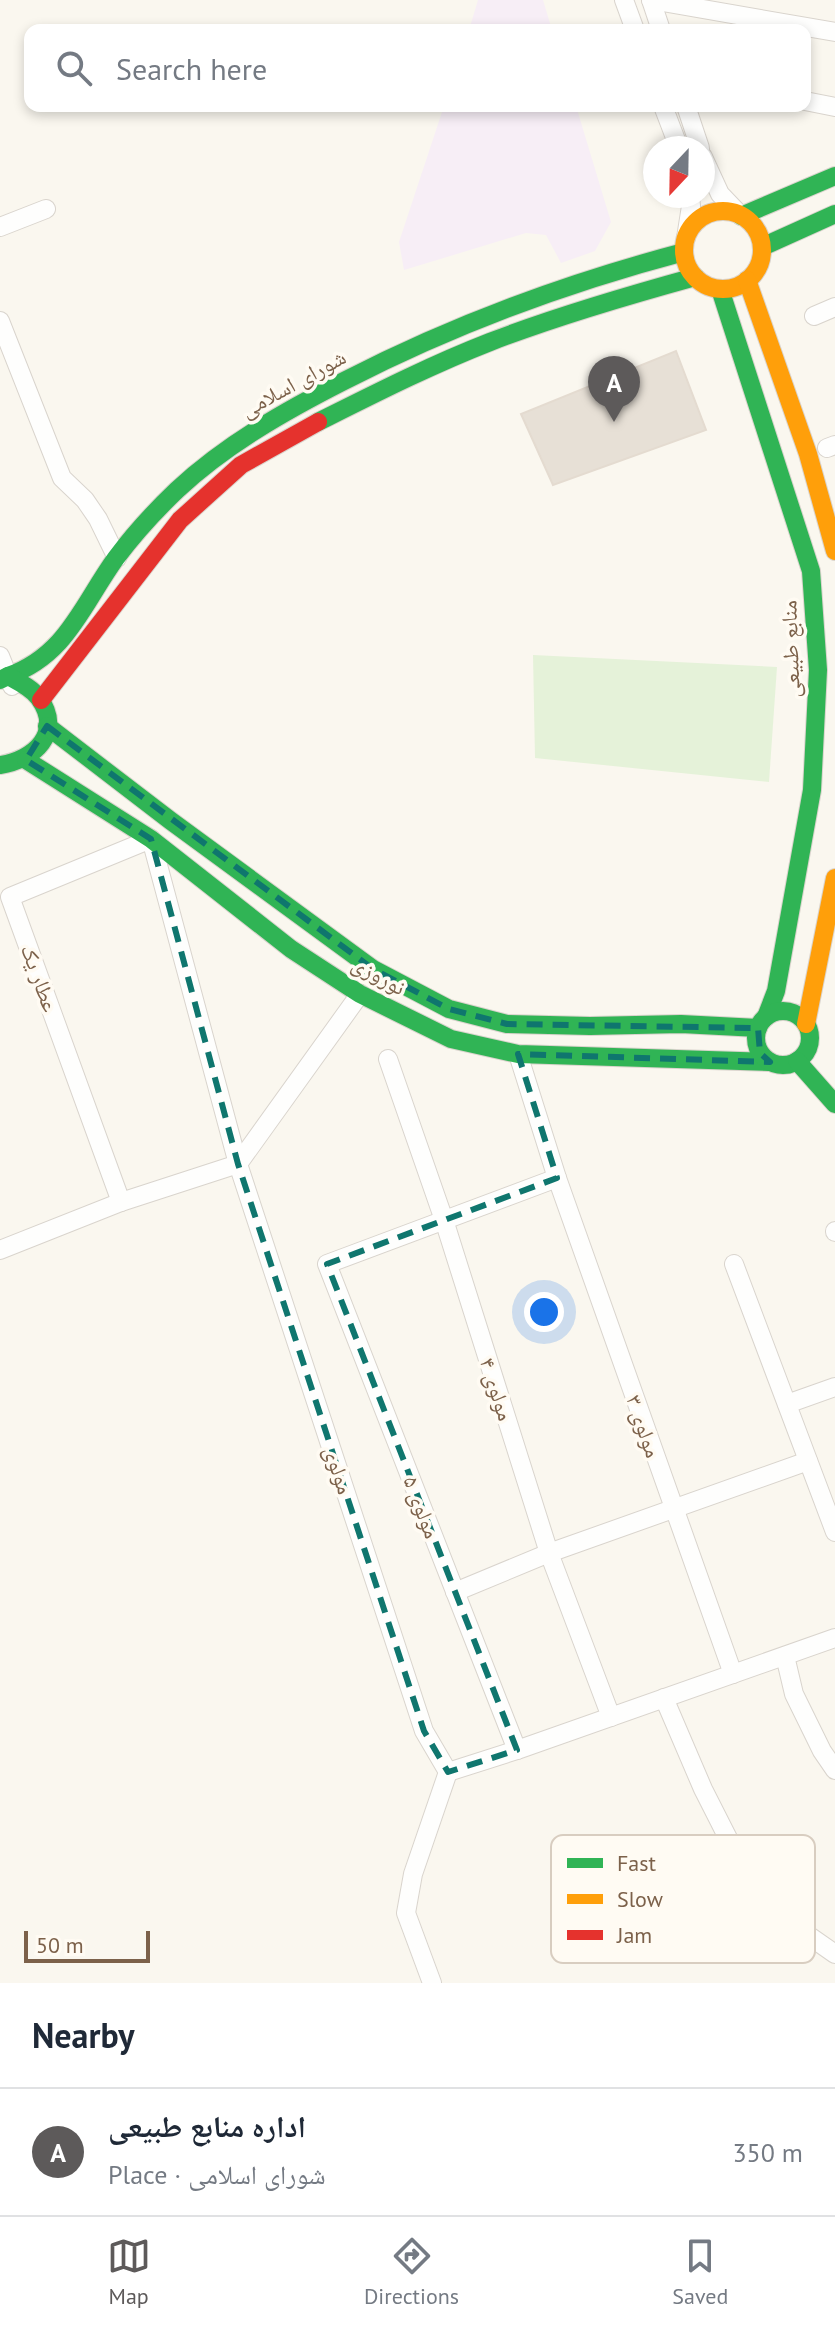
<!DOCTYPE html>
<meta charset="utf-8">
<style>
:root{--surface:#fff;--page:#f2f2f3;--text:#1f2937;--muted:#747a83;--line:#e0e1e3;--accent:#5d5a5a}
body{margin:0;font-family:"PT Sans","Noto Naskh Arabic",sans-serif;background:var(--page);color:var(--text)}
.compass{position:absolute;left:643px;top:136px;width:72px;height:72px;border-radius:50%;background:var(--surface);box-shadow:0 4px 12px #0003;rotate:202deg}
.scale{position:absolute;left:24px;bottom:20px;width:126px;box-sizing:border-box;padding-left:8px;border:4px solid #7c614a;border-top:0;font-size:22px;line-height:28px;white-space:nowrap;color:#7c614a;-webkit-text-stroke:6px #fffbf3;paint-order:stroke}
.you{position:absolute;left:544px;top:1312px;width:28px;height:28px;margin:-20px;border:6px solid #fff;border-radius:50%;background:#1a73e8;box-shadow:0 0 0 12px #1a73e833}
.badge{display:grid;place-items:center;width:52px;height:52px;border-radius:50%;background:var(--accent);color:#fff;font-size:26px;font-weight:700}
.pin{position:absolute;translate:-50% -66px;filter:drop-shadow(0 2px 4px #0008)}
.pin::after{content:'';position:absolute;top:42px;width:28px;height:24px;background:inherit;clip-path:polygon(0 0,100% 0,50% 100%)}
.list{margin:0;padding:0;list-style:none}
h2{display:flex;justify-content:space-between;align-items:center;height:104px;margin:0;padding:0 32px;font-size:34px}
h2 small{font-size:26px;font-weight:400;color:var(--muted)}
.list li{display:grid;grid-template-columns:52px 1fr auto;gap:24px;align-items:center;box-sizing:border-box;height:128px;padding:0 32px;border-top:2px solid var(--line)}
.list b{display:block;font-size:30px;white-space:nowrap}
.list p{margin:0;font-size:26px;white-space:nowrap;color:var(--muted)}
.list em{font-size:26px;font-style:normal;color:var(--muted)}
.icon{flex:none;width:44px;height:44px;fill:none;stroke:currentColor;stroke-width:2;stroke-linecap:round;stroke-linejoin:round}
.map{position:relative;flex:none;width:835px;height:1983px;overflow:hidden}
.search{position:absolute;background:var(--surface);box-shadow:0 4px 12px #0003;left:24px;right:24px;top:24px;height:88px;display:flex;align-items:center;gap:20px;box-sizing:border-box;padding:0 28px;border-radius:16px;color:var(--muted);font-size:30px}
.sheet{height:232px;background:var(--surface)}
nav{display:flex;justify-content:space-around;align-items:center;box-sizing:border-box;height:112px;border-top:2px solid var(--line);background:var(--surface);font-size:22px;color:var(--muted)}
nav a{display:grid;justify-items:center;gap:4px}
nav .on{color:var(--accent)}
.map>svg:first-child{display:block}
</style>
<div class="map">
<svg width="835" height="1983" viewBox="0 0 835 1983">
<rect width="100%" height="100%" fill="#faf7ef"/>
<g fill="#f7eef6">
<path d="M478,0H543L552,30H469Z"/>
<path d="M444,106H576L611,222L595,251L561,263L546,235L526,233L404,270L399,242Z"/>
</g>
<path fill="#e5f2d9" d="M533,655L777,667L769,782L535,758Z"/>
<path fill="#e7e0d6" stroke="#e4dbd0" stroke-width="2" d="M676,351L706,430L553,485L521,414Z"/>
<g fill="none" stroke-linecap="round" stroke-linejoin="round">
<defs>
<g id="street">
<path d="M624,0L635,30"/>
<path d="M651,0L835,32"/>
<path d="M651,0L661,30"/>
<path d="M805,101L835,107"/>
<path d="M663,106L679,148"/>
<path d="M686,106L700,148"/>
<path d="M703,157L720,194L741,216"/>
<path d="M0,227L46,209"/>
<path d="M686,238L691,206L690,196"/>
<path d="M814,316L835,307"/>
<path d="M0,321L62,478L85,500L98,519L117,558"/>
<path d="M827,448L835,445"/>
<path d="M0,656L12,686"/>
<path d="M518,1054L557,1178L733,1674"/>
<path d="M388,1059L444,1220L549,1553L611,1717"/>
<path d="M121,1202L10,897L151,839L238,1164L424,1731L448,1772"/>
<path d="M835,1231V1232"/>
<path d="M0,1250L121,1202L238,1164L360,994"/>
<path d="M734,1264L835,1532"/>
<path d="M787,1404L835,1387"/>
<path d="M455,1592L549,1553L808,1461"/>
<path d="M785,1656L794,1694L822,1751L835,1770"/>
<path d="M664,1698L703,1789L737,1856L805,1933L835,1954"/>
<path d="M517,1750L327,1264L557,1178"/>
<path d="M448,1772L517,1750L835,1638"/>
<path d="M432,1983L406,1913L413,1874L448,1772"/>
</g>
<g id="fast">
<path d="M741,216L835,176"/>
<path d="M762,247L835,214"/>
<path d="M720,289L811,571L818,670L812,790L776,991L766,1017"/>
<path d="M318,422C374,394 431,365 490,342C557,316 626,296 695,277"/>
<path d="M8,676C67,655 82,605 116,558C134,534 155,511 177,490C225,445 285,411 344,381C453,325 566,283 684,252"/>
<path d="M0,680L8,676C19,682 32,688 39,698C64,733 34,760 0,765"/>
<path d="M47,726L171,821L373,969L449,1009L507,1024L590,1026L681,1024L758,1028"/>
<path d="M26,760L151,839L291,949L360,994L451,1039L518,1054L770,1062"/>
<circle cx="783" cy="1038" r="27"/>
<path d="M797,1061L835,1104"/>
</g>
<g id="slow">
<circle cx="723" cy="250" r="39"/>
<path d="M747,280L808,454L835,551"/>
<path d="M806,1024L835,878"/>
</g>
<path id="jam" d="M41,700L180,520L241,465L318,422"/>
</defs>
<use href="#street" stroke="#d9d4cd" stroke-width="20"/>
<use href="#fast" stroke="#dad4cd" stroke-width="20"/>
<use href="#slow" stroke="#dad4cd" stroke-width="20"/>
<use href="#jam" stroke="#dad4cd" stroke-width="20"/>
<use href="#street" stroke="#fefefd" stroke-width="18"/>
<use href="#fast" stroke="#30b455" stroke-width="18"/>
<use href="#slow" stroke="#ff9f0a" stroke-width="18"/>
<use href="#jam" stroke="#e5322d" stroke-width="18"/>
</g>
<path fill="none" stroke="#0f766e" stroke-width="6" stroke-dasharray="16 10" stroke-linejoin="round" d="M47,726L373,969L449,1009L507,1024L758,1028L760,1053L770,1062L518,1054L557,1178L327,1264L517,1750L448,1772L424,1731L238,1164L151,839L26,760Z"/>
<g text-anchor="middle" stroke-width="7" stroke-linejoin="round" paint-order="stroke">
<g font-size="22" fill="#7c614a" stroke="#fffbf3">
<text transform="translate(293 383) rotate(-29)" y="8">شورای اسلامی</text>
<text transform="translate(790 649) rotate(-92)" y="8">منابع طبیعی</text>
<text transform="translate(379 975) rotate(29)" y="8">نوروزی</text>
<text transform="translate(40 978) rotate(70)" y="8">عطار یک</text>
<text transform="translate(497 1389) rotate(72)" y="8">مولوی ۴</text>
<text transform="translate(644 1426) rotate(71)" y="8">مولوی ۳</text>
<text transform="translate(339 1470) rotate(72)" y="8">مولوی</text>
<text transform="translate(422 1507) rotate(69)" y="8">مولوی ۵</text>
</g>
</g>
<rect x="551" y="1835" width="264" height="128" rx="12" fill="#fffbf3" stroke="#d8cdc0" stroke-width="2"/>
<rect x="567" y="1858" width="36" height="10" fill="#30b455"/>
<rect x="567" y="1894" width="36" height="10" fill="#ff9f0a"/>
<rect x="567" y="1930" width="36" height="10" fill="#e5322d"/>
<g font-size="22" fill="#7c614a">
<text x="617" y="1871">Fast</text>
<text x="617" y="1907">Slow</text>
<text x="617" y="1943">Jam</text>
</g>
</svg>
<svg class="compass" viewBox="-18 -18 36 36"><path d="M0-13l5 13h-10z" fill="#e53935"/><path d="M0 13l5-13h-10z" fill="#747a83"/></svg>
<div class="scale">50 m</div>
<div class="you"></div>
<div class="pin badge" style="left:614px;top:422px">A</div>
<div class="search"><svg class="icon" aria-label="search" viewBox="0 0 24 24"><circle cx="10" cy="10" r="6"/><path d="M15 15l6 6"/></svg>Search here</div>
</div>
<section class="sheet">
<h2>Nearby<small></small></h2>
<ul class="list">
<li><span class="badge">A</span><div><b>اداره منابع طبیعی</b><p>Place · شورای اسلامی</p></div><em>350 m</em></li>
</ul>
</section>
<nav>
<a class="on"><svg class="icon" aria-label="map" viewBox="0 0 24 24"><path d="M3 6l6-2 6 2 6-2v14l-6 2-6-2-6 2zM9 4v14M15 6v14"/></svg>Map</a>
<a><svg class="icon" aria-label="directions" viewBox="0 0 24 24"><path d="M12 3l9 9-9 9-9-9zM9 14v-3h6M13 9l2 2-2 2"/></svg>Directions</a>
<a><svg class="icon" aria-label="saved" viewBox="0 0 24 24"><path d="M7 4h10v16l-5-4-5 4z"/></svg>Saved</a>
</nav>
